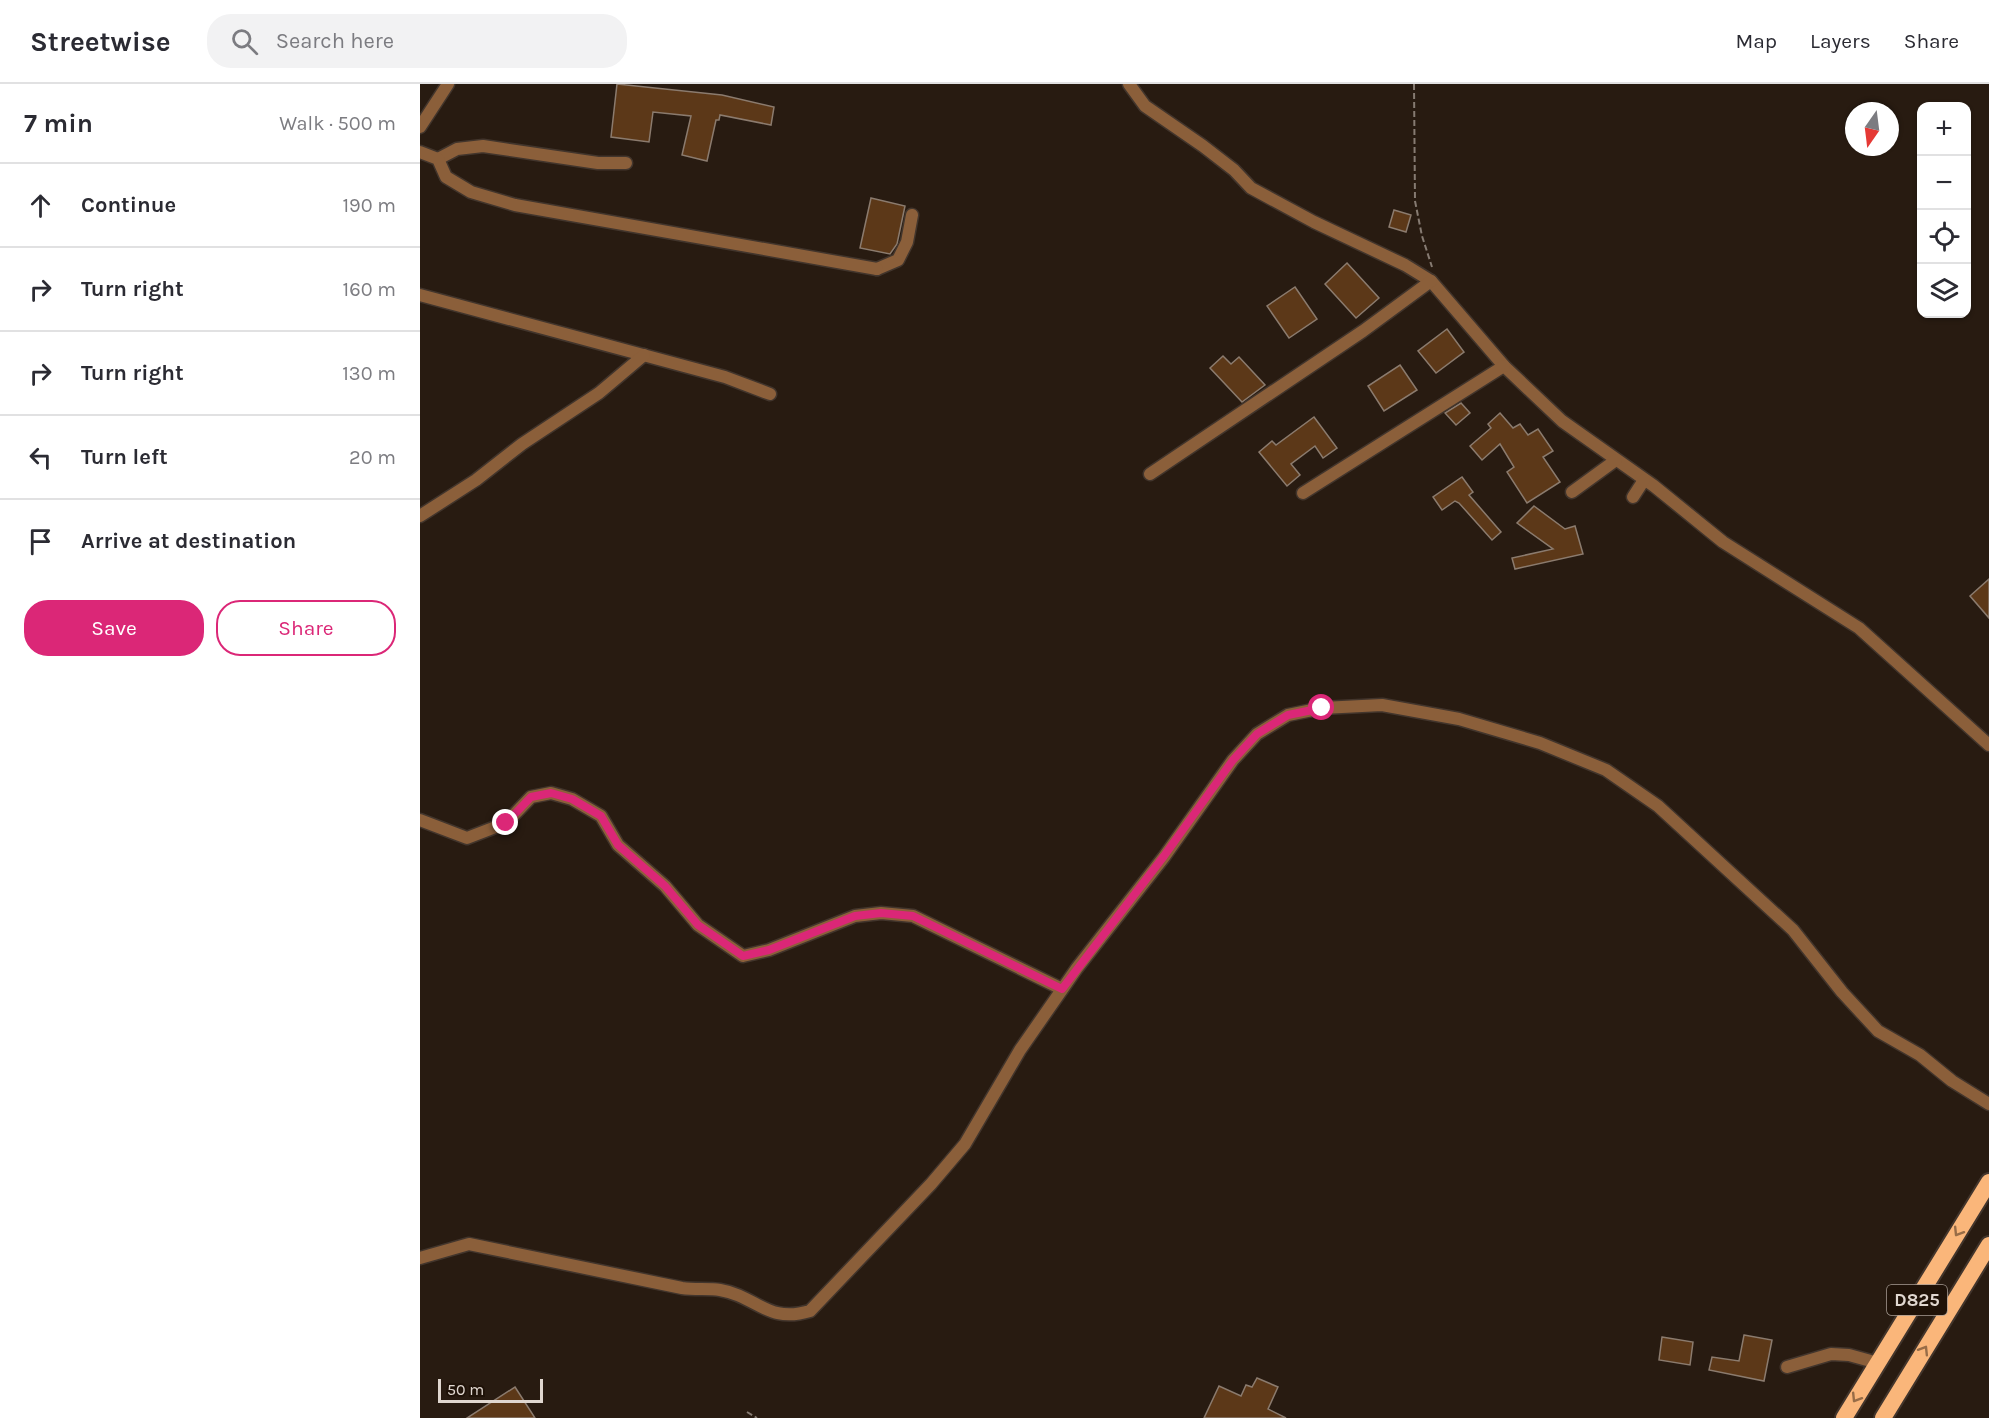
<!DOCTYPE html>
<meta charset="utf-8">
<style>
:root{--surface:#fff;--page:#f2f2f3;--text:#2b2b33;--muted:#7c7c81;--line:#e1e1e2;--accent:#db2777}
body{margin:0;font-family:Karla,sans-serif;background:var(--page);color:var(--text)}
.controls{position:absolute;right:18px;top:18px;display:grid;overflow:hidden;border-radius:12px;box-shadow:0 2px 4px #0004}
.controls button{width:54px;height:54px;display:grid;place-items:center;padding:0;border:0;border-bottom:2px solid var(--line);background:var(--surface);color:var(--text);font:30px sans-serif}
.compass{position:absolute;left:1425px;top:18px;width:54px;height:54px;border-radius:50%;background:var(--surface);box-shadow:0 2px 4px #0004;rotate:194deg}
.scale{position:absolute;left:18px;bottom:15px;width:105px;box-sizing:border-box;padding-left:6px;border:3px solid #e0d7d0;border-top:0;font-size:16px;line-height:21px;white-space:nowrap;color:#e0d7d0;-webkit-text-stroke:4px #1f1208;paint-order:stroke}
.stop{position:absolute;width:18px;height:18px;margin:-14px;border:4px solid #db2777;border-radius:50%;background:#fff}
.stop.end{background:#db2777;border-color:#fff;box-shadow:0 2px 6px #0008}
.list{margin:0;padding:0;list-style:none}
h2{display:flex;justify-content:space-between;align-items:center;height:78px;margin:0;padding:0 24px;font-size:26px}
h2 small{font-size:20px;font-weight:400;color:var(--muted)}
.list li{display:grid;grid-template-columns:39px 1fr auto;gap:18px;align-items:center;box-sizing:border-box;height:84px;padding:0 24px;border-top:2px solid var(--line)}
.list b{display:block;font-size:22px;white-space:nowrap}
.list em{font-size:20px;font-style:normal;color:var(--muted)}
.actions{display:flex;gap:12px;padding:18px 24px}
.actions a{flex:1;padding:14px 0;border:2px solid var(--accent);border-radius:24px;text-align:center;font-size:21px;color:var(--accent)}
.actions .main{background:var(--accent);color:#fff}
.icon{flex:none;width:33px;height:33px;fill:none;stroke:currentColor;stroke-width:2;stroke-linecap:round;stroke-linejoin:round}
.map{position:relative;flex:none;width:1569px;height:1334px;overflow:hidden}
header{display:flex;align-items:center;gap:36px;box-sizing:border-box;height:84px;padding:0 30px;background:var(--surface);border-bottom:2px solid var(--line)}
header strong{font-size:28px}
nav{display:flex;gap:33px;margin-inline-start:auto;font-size:21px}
.search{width:420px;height:54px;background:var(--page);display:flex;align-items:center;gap:15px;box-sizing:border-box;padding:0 21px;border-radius:24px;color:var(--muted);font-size:22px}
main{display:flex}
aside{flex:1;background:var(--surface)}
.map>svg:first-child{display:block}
</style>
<header>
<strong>Streetwise</strong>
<div class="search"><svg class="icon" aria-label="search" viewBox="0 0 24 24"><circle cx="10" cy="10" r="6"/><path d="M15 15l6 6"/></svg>Search here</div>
<nav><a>Map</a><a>Layers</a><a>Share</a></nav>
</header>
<main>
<aside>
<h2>7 min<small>Walk · 500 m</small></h2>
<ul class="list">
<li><svg class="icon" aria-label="ahead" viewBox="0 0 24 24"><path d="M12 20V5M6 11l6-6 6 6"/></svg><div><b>Continue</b></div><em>190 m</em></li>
<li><svg class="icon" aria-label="right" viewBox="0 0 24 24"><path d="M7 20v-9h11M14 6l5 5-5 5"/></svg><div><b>Turn right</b></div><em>160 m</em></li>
<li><svg class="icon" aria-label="right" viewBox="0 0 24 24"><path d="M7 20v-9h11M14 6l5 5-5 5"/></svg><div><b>Turn right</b></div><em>130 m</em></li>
<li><svg class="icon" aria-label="left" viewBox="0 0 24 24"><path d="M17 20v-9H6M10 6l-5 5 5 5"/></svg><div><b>Turn left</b></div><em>20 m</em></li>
<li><svg class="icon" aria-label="arrive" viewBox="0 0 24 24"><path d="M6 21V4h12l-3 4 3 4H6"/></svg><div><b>Arrive at destination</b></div></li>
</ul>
<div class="actions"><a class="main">Save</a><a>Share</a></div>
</aside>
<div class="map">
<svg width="1569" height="1334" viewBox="0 0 1569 1334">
<rect width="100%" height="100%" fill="#281b11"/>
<g fill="#5c3818" stroke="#8b7b6e" stroke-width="1.5">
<path d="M197,0L302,11L354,23L351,41L300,31L299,36H296L287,77L262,71L271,32L233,28L229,58L191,53Z"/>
<path d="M451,114L485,122L477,160L470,170L440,164Z"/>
<path d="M974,126L991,131L986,148L969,143Z"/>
<path d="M927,179L959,214L936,234L905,200Z"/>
<path d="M875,203L897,235L869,254L847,222Z"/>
<path d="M1027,245L1044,268L1016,289L998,267Z"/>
<path d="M803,272L811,280L819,273L845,301L822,318L790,284Z"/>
<path d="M980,281L997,306L964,327L948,302Z"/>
<path d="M1041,319L1050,329L1036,341L1025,329Z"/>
<path d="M1080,329L1093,344L1100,340L1108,351L1118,345L1133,367L1123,373L1140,398L1107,419L1087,388L1094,383L1080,360L1062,376L1050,362L1071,344L1068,340Z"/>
<path d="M894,333L917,364L903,374L895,362L871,380L880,391L867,402L839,368L852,357L856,361Z"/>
<path d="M1042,393L1053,408L1049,411L1081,448L1072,456L1039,419L1035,417L1022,426L1013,413Z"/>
<path d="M1114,422L1145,445L1155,442L1163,470L1095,485L1092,474L1133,465L1097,439Z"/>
<path d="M1569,495V534L1550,512Z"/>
<path d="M1324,1251L1352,1256L1344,1297L1289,1286L1292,1273L1319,1277Z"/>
<path d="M1242,1253L1273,1258L1270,1281L1239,1276Z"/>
<path d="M837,1294L858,1303L848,1325L866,1334H784L799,1302L821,1312L826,1301L832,1303Z"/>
<path d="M95,1303L115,1334H47Z"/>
</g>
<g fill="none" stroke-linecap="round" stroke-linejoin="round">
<defs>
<g id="minor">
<path d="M709,0L725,22L783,62L814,86L831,104L894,138L985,181L1011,197L1084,282L1142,337L1234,402L1303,458L1439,544L1569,661"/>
<path d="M0,43L28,0"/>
<path d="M18,75L37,65L63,62L178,79H206"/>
<path d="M457,185L478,176L487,158L492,131"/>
<path d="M0,211L305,293L350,310"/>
<path d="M730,390L943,247L1011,197"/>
<path d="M1152,408L1196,376"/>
<path d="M883,409L1084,282"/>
<path d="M1213,413L1224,396"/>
<path d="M0,432L56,396L102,360L179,309L224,271"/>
<path d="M1367,1283L1411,1270L1429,1271L1458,1279"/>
</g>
<g id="tertiary">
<path d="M0,68L18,75L26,93L51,108L95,121L457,185"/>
<path d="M0,736L47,754L86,739L111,713L131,709L152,715L181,732L198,761L245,802L278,841L323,872L349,866L435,832L461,829L493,832L642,905"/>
<path d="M0,1174L49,1160L262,1204C275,1206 289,1204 300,1206C337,1212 347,1240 390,1227L511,1100L545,1060L600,966L657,884L744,773L813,676L837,650L868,631L902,624L962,621L1039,635L1120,659L1186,686L1238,722L1373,846L1422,908L1458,947L1500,971L1532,997L1569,1020"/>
</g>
<g id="trunk">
<path d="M1424,1334L1569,1098"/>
<path d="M1463,1334L1569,1161"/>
</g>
</defs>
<use href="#minor" stroke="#42352c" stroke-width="15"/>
<use href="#tertiary" stroke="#42352c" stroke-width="15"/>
<use href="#trunk" stroke="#42352c" stroke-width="20"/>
<g stroke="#867b72" stroke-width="2" stroke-dasharray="6 3" stroke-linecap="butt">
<path d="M994,0L995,117L1002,152L1012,183"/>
<path d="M327,1328L337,1334"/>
</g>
<use href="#minor" stroke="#8b5f3a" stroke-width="12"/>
<use href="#tertiary" stroke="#8b5f3a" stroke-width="12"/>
<use href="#trunk" stroke="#fab67a" stroke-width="16"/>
</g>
<defs><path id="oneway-chevron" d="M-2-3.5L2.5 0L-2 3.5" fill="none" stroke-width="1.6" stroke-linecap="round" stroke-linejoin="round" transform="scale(1.5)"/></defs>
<g stroke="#976c47">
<use href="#oneway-chevron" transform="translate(1538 1148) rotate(122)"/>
<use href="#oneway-chevron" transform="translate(1504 1266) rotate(-58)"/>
<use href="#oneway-chevron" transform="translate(1436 1314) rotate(122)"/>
</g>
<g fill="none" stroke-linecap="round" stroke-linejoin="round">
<path stroke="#db2777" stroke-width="8" d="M86,739L111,713L131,709L152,715L181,732L198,761L245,802L278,841L323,872L349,866L435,832L461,829L493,832L642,905L744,772L813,676L837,650L868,631L902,624"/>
</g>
<g text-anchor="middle" stroke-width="4.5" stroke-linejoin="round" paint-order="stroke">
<rect fill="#1f1208" stroke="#a69c94" stroke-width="1.5" x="1467" y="1201" width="60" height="30" rx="4.5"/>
<g font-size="18" font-weight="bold" fill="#e0d7d0">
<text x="1497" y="1222">D825</text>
</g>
</g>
</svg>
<div class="controls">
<button>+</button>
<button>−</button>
<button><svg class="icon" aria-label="locate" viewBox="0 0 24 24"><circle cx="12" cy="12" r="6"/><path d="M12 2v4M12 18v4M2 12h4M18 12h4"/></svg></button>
<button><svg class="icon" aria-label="layers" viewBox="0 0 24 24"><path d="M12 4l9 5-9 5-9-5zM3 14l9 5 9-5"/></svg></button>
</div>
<svg class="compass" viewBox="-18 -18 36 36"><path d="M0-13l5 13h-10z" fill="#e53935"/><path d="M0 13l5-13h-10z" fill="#7c7c81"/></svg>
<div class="scale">50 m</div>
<div class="stop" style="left:902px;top:624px"></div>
<div class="stop end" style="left:86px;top:739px"></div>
</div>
</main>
